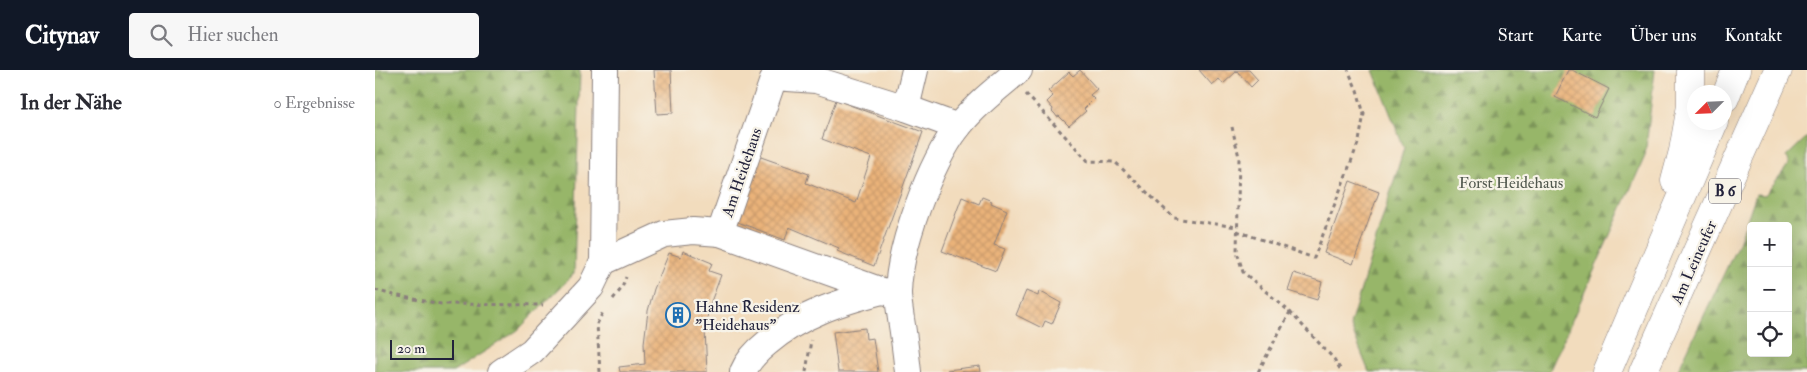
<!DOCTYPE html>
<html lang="de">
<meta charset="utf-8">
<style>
:root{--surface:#fff;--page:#f7f7f7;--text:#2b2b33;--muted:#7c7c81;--line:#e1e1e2;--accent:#111827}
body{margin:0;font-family:"IM FELL Double Pica",serif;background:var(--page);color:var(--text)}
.controls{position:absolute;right:15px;bottom:15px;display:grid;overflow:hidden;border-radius:5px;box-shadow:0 5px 20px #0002}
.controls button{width:45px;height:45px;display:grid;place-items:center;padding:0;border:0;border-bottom:1px solid var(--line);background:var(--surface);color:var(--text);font:25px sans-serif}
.compass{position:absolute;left:1312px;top:15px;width:45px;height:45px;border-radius:50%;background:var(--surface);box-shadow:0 5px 20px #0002;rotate:246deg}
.scale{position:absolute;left:15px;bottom:12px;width:64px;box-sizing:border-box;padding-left:5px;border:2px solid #22223b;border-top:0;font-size:14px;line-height:18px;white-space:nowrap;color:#22223b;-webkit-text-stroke:4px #f7f3e8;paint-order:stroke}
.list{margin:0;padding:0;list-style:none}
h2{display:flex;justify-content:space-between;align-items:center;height:65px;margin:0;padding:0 20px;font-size:21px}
h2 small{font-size:16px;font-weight:400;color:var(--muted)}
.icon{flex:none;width:28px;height:28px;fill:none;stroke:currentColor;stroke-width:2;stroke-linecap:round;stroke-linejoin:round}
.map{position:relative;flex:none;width:1432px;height:302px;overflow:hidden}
header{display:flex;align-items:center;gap:30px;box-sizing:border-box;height:70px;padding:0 25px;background:var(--accent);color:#fff}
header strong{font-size:24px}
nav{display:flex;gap:28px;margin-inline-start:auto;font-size:18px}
.search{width:350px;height:45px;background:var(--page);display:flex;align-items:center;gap:12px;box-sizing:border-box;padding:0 18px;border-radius:5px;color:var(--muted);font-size:19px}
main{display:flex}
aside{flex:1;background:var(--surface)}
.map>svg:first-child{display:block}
</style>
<header>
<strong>Citynav</strong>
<div class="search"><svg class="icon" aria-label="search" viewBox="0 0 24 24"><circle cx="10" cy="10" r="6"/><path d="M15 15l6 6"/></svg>Hier suchen</div>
<nav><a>Start</a><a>Karte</a><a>Über uns</a><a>Kontakt</a></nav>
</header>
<main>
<aside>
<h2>In der Nähe<small>0 Ergebnisse</small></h2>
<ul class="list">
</ul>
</aside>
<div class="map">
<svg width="1432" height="302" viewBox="0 0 1432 302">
<defs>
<pattern id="forest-firs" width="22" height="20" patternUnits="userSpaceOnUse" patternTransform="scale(1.25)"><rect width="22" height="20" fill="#97b669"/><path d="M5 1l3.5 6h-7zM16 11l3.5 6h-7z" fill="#7b9458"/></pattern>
<pattern id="building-cross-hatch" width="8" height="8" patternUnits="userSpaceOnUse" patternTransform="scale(1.25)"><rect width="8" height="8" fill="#eab279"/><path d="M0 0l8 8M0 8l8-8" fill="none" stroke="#c8996a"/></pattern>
</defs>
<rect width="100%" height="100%" fill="#f7f3e8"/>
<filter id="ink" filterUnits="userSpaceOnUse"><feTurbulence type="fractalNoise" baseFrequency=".02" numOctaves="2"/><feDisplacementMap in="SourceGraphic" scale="10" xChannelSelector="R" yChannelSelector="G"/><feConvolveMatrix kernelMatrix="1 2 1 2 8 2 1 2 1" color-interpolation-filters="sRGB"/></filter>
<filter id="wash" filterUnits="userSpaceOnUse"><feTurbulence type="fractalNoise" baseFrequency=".0096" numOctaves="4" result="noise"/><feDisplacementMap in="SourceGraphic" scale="20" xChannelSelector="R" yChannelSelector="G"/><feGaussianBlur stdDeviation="1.12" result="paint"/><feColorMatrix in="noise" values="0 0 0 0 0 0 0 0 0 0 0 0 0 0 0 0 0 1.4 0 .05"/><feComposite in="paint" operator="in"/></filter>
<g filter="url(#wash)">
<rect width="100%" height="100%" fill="#f2dcbd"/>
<g fill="url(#forest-firs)" stroke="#5c6c52" fill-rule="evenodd">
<path d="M0,0H205L199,204L143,260L78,302H0Z"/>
<path d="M998,0H1280L1270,86L1174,302H994L975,255L1029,78Z"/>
<path d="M1432,67V302H1302L1365,170L1381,124L1390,125L1414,94L1411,87ZM1376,156H1413V283H1376Z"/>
</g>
<g id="blocks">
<g fill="url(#building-cross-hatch)">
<path d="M279,0H296L298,43L282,44Z"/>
<path d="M705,0L722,19L715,25L719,29L709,39L711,41L694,56L684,46L682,47L680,44L677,41L678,39L672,32L678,26L673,21L694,2L698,6Z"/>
<path d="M824,0H874L883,10L876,17L862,1L848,14L844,9L837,15Z"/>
<path d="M1193,0H1197L1234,19L1220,47L1180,27Z"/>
<path d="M461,30L548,62L499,196L462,181L464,178L414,157L410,170L360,151L383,86L434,104L431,113L481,133L496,87L447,69Z"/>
<path d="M975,111L1004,122L978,194L949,183Z"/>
<path d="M587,127L604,134L607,127L617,131L616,133L632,140L619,175L630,179L621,201L567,181Z"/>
<path d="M308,181L337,193L334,201L346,205L334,237L330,260L332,302H245L244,297L270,294L269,273L273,241L279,219L294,183L306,187Z"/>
<path d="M919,203L947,212L942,230L913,221Z"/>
<path d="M651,221L663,226L664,221L686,233L677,254L670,251L667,258L641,245Z"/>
<path d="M490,258L491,269L498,268L503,302H463L458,262Z"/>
<path d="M605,296L606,302H573L572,300Z"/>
</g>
</g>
</g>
<g filter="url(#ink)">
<use href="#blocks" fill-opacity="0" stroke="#8a7f7c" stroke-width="1"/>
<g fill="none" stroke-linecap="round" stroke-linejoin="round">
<defs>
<g id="minor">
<path d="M531,38L540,0"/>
<path d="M345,163L399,7L441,10L531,38L583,57"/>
<path d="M228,192L289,164L318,161L345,163L507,221L523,224"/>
<path d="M126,302L157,281L216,217L228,192L230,0"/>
<path d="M368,302C373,290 382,281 392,273C426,244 465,232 507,221"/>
<path d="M533,302C531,284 529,267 526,249C525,241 523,231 523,223C524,177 555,93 583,57C600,35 623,18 644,0"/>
</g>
<g id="highway">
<path d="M1350,28L1361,0"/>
<path d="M1300,111L1308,81L1316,36V0"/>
<path d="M1232,302L1339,52"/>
<path d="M1268,302L1403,0"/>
</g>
</defs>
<use href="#minor" stroke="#8a7f7c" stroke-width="28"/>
<use href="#highway" stroke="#8a7f7c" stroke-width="29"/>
<g stroke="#8a7f7c" stroke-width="3" stroke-dasharray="4 4" stroke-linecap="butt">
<path d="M651,24L713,91L740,92L799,148L862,157"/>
<path d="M857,57L864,87L862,182L868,202L915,242L883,302"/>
<path d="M862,161L939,188L984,71L989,44L982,20L973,0"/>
<path d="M0,220L18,225L66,234L168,235"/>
<path d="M238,229L247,218L251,207"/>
<path d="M915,242L959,289L967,302"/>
<path d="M225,302L222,254L229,240"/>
<path d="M431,302L436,270"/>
</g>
<use href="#minor" stroke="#fff" stroke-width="26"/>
<use href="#highway" stroke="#fff" stroke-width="28"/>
</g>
</g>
<defs>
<symbol id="building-ring" viewBox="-11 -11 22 22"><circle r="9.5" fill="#f7f3e8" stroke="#1f6fb2" stroke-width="1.5"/><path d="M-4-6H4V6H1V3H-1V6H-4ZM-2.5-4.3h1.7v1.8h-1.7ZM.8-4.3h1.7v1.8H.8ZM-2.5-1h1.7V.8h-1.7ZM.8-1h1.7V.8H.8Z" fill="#1f6fb2"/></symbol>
</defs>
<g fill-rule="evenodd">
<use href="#building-ring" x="289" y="231" width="28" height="28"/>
</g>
<g text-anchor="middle" stroke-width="4.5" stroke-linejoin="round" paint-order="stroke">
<rect fill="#f7f3e8" stroke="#62616f" stroke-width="1" x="1334" y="108.5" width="32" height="25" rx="4"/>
<g font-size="15" font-weight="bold" fill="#22223b">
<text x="1350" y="126">B 6</text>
</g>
<g font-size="16" fill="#22223b" stroke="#f7f3e8">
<text transform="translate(366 102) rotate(-71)" y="6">Am Heidehaus</text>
<text transform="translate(1318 192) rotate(-66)" y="6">Am Leineufer</text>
</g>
<g font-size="16" fill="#51584e" stroke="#f7f3e8">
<text x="1136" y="118">Forst Heidehaus</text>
</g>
<g font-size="16" fill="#22223b" stroke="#f7f3e8" text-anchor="start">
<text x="320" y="242">Hahne Residenz<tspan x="320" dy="18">"Heidehaus"</tspan></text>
</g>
</g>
</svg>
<div class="controls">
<button>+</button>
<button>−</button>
<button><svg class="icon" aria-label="locate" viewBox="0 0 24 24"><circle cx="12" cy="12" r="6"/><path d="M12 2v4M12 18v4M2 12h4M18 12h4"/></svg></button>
</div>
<svg class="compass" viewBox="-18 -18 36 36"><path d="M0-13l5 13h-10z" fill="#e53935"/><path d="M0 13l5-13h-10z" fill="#7c7c81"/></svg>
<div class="scale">20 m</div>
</div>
</main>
